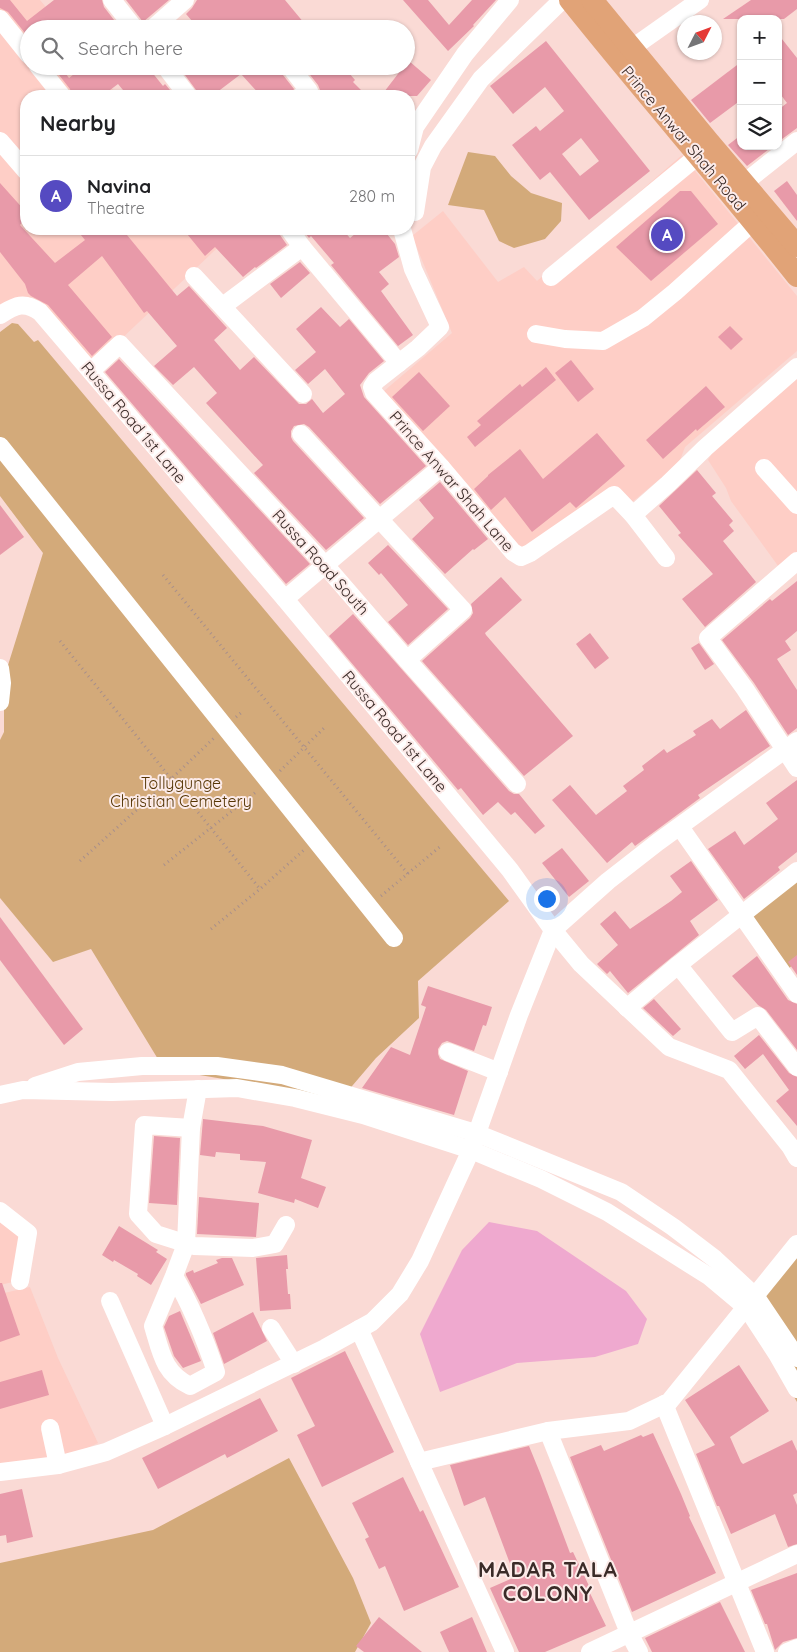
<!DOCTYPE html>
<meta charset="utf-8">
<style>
:root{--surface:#fff;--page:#f6f6f6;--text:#202124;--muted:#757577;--line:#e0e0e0;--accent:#554ac1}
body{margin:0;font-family:Quicksand,sans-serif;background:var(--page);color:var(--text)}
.controls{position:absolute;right:15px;top:15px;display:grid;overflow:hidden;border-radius:10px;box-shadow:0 1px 4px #0004}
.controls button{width:45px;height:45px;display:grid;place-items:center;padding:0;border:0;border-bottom:1px solid var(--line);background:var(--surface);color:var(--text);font:25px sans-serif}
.compass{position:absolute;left:677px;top:15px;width:45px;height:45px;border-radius:50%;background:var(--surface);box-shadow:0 1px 4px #0004;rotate:48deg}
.you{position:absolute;left:546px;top:898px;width:18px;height:18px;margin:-12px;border:4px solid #fff;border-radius:50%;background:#1a73e8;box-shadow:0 0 0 8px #1a73e833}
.badge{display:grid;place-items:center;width:32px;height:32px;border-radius:50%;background:var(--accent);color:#fff;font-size:16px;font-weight:700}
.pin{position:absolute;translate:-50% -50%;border:2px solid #fff;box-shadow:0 1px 5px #0006}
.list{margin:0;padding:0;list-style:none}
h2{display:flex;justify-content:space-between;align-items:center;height:65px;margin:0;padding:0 20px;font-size:21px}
h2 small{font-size:16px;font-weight:400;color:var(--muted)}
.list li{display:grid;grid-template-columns:32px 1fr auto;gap:15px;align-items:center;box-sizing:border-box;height:80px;padding:0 20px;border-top:1px solid var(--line)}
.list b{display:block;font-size:19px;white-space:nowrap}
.list p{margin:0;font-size:16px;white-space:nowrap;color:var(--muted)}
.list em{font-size:16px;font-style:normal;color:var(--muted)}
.icon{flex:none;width:28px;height:28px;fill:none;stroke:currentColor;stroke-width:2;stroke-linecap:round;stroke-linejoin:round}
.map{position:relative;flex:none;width:797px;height:1652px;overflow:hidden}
.search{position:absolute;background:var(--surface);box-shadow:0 1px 4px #0004;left:20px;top:20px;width:395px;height:55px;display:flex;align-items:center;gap:12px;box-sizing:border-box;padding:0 18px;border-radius:28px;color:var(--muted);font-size:19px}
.panel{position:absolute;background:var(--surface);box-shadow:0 1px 4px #0004;left:20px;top:90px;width:395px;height:145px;border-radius:20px}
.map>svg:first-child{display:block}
</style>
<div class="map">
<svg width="797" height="1652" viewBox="0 0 797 1652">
<rect width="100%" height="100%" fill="#fadad5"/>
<g fill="#fecec6">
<path d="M0,0H40L64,29H29V66H94L118,96H26V229H228L232,234L118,342L90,367L32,297L0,316Z"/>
<path d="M682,155L797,296V351L685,447L679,463L625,508L614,495L520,551L384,391L452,333L412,236L443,211L498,282L524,267L537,281Z"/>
<path d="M797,377V556L781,570L731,501L726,488L708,460L718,443Z"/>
<path d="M0,1216L24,1235L17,1281L0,1285Z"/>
<path d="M30,1287L58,1358L98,1443L70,1456L0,1466V1294Z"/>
</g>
<g fill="#d3aa7a">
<path d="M468,152L495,156L511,176L531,193L562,203L561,221L545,239L514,248L499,241L484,210L448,205Z"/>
<path d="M12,323L18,324L34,342L38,340L509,901L418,981L419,1018L376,1058L341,1099L164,1069L91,949L53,962L0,898V740L4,732V678L43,553L0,496V332Z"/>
<path d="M797,875V961L786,971L746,915Z"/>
<path d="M797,1254V1402L748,1317Z"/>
<path d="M289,1458L353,1578L371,1623L355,1652H0V1563L153,1530Z"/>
</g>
<path fill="#efa9cf" d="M489,1222L537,1231L626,1291L647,1319L638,1344L595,1357L517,1363L440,1392L420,1334L462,1250Z"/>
<g fill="#e89aa9" fill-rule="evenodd">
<path d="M0,0H10L27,21L54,0H102L104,7L121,29H29V38L8,12L0,8Z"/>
<path d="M126,0H169L143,22Z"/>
<path d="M197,0H285L309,29H199L186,14L192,8Z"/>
<path d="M403,0H428L449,25L472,0H496L473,25L474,26L448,51Z"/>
<path d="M751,0H797V9L784,19H723Z"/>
<path d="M778,34L797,58V128L778,142V110L787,103L778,91Z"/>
<path d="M546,41L650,171L589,220L550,172L540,180L512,145L536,126L540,131L564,111L545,87L513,114L490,86ZM581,138L599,161L580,176L562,154Z"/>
<path d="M409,61L431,80L417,96H381L404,66H406Z"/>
<path d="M741,62V100L710,123L691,100Z"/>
<path d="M52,66H60L69,78L84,66H147L163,86L165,84L175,96H128L118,84L102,96H72L70,89Z"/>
<path d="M188,66H282L283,75L294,89L290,96H261L241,74L212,96H198L196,90L182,71Z"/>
<path d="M303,66H343L355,80L353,82L367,96H318L320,90L318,85Z"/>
<path d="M741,135V146H773L747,166L728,145Z"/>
<path d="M787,181L797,195V221L774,191Z"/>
<path d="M0,183L26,212V218L20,225L55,263L85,240L76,229H134L127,235L177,296L189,286L227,328L214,340L240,370L254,357L299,404H306L312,399L323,413L345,394L325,369L308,384L295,370L316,352L296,329L321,307L340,327L349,319L384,361L369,373L360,385L364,397L426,466L380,504L309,427L304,424L294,426L291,431V437L293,441L364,518L326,550L254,473L263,465L206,403L217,393L194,367L173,385L154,366L177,346L147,311L144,313L102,256L68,285L112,337L92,356L48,305L31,296L28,293L25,284L0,252Z"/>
<path d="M680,191H691L718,224L651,281L616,247Z"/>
<path d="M183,229H279L280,235L287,245L256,268L255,267L243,277L215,247L205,256Z"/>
<path d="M302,229H342L350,238L361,229H383L395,244L399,257L379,272L389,284L381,291L413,335L398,346L331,265L334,263L311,236L309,238Z"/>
<path d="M300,262L310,273L281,298L270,284Z"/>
<path d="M730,326L743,339L731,350L718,337Z"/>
<path d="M119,359L310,564L286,584L105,372Z"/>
<path d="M571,360L594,389L578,402L555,373Z"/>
<path d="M546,367L556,380L475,447L467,437L481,425L477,421L520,384L522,387Z"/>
<path d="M419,372L450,406L423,431L392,397Z"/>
<path d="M706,386L725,407L697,431L696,429L663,459L646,440Z"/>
<path d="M597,433L625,466L576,508L570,502L532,532L505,497L491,510L474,489L488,476V475L520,449L543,479Z"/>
<path d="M697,470L716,493L712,496L733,521L729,525L734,531L723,541L756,582L705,627L682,599L713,574L678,535L681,533L659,506Z"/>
<path d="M440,482L488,539L474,550L473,549L445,574L412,539L434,518L419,500Z"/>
<path d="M0,505L24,537L0,555Z"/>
<path d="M388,545L448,609L408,645L388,622L408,605L381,573L379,575L368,563Z"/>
<path d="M501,577L522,600L485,633L486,635L573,736L524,776L422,661L470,618L473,613L471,604Z"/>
<path d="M797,581V631L785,641L791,650L777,659L797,690V728L788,735L754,683L722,640L770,599L772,601Z"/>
<path d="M353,614L509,791L514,794H519L545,826L535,834L515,812L511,815L498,802L483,815L461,788L458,790L329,636Z"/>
<path d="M590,633L609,658L595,669L576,644Z"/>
<path d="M699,643L714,664L705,670L691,648Z"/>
<path d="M746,710L770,746L698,795L700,798L635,846L632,842L607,863L552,800L570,785L596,815L627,791L623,786L644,770L642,766L664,749L667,753L696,735L693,731L712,719L720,729Z"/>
<path d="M797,780V852L778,867L780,870L744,899L708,849L735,831L744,845L778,819L766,803Z"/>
<path d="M562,848L589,881L569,897L542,863Z"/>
<path d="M691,861L718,900L690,921L699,935L628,993L610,971L607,974L597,964L618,945L600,924L615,911L630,929L671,901L682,892L670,876Z"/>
<path d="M0,917L83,1029L64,1045L0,960Z"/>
<path d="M797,955V975L788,962Z"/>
<path d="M757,956L788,1000L797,1004V1050L766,1010L758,1005L732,976Z"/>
<path d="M428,986L492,1007L486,1026L483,1025L474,1051L447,1041L442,1043L438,1049V1054L440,1059L468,1071L454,1115L362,1088L391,1047L410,1055L426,1007L421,1005Z"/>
<path d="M654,999L681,1029L673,1036L643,1008Z"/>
<path d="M759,1035L789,1073L797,1077V1126L776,1101L789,1090L763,1054L745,1069L734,1056Z"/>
<path d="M203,1119L263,1126L312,1140L301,1178L326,1187L318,1208L295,1199L294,1203L258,1193L266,1162L240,1160V1154L216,1152L215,1157L200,1155Z"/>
<path d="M154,1136L180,1138L177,1205L149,1203Z"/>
<path d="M199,1197L259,1203L256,1237L197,1234Z"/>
<path d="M119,1226L158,1250L156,1252L167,1259L151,1285L137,1276L138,1274L114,1260L113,1262L102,1255Z"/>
<path d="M287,1255L288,1269H286L288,1294H290L291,1309L260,1311L256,1258Z"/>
<path d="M222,1258H232L244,1285L201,1304L186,1275V1273L193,1270L194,1273L218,1263L216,1260Z"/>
<path d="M0,1283H2L20,1335L0,1342Z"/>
<path d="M180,1311L201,1361L183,1368L174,1356L164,1327L169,1316Z"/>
<path d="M253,1312L267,1341L224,1364L213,1333Z"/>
<path d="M345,1351L394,1452L322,1487L297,1435L315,1426L291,1378Z"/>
<path d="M739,1365L769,1411L730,1437L741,1462L743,1464L792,1440L797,1451V1493L793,1495L797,1505V1544L788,1547L775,1514L731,1534L719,1506H717L696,1454L715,1445L685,1400Z"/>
<path d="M42,1370L49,1395L0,1409V1382Z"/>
<path d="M260,1398L278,1431L227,1458L225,1454L158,1489L142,1458Z"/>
<path d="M653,1433L681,1494L690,1516L689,1517L716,1573L632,1612L570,1457L601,1445L604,1451L641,1435L643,1437Z"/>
<path d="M529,1446L540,1473L570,1553L573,1552L590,1588L588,1589L606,1626L545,1652H519L490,1588L515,1577L485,1497L464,1506L450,1465Z"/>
<path d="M403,1477L420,1512L423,1510L459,1587L404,1611L385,1566L379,1569L365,1539L369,1537L352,1503Z"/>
<path d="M22,1489L33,1537L7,1543L6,1535L0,1536V1494Z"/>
<path d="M797,1573V1638L783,1642L775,1650L767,1624H765L751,1590Z"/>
<path d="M720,1602L745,1652H652L645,1638Z"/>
<path d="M379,1617L422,1652H364L356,1646Z"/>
<path d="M472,1617L487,1652H449L440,1632Z"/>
</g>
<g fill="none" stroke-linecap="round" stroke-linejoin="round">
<g stroke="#a88f8b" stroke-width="3" stroke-dasharray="1 4" stroke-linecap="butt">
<path d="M163,575L408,874"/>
<path d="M60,641L260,889"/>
<path d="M236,717L243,711"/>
<path d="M280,771L324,728"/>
<path d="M80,861L171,779L215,737"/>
<path d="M164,865L256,792"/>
<path d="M381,896L442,845"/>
<path d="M211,929L260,889L304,850"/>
</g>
<g stroke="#fff" stroke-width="18">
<path d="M112,0L135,29"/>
<path d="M0,19L29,55"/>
<path d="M152,29L185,0"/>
<path d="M632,48L700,0"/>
<path d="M38,66L62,96"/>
<path d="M165,66L188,96"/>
<path d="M292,69L309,91L301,96"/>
<path d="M0,141L26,171"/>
<path d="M409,150L415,127L465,54L510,0"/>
<path d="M744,183L797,141"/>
<path d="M415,212L422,167L433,146L481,79L562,0"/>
<path d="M289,229L302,247L399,363"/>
<path d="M402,229L413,269L440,327L418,348L376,381L372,387L374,393L441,467L513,552L521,557L530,553L614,495L633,515L666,558"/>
<path d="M194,276L303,394"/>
<path d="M551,277L699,155"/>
<path d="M223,306L302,247"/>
<path d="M0,315C16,305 24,301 40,312L285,599L510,870L553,930L581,964L669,1047L729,1070L790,1146L797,1158"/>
<path d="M536,334L565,339L603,341L643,318L675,292L754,221"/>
<path d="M91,371L120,344L325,565L407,660L517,784"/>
<path d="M301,434L463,610L407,660"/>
<path d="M0,446L394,938"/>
<path d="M764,468L797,505"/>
<path d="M633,515L668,484L705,448L797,367"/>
<path d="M797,561L708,638L745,689L797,768"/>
<path d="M285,599L441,467"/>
<path d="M0,668L2,683L0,702"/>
<path d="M680,827L797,994"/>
<path d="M678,965L732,1032L758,1016L797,1067"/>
<path d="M627,1008L678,965L797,871"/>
<path d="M448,1052L499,1072"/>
<path d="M35,1086L78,1072L142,1066H217L282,1075L476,1133L621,1192L673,1227L715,1259L756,1297L797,1358"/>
<path d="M198,1089L191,1128L144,1125L138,1214L156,1234L194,1246L253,1248L275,1244L286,1225"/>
<path d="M0,1095L23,1090L112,1092L237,1088L295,1098L363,1115L471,1150L541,1179L607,1212L710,1277L747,1308L777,1354L797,1389"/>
<path d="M0,1211L28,1233L20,1281"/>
<path d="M174,1276C192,1307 205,1339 216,1372L190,1386C163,1373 161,1352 153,1326L174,1276L186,1244L191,1128"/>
<path d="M110,1301L165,1426"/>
<path d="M271,1328L294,1364"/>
<path d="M359,1329L505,1652"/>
<path d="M664,1404L765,1652"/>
<path d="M50,1428L58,1465"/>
<path d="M548,1431L629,1633L639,1652"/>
<path d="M419,1462L548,1431L629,1421L669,1402L797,1244"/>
<path d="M0,1472L58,1465L106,1452L165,1426L325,1348L372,1322L400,1294L420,1261L471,1150L519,1015L553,930L608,881L658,842L797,741"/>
<path d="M590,1652L797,1554"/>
<path d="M787,1652L797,1648"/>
</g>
<g stroke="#e1a377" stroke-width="22">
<path d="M570,0C644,93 723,182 797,276"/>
<path d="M592,0L708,141L797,246"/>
</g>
</g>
<g text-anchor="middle" stroke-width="4" stroke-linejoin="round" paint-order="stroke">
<g font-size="16" fill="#3a2b28" stroke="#fcebe9">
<text transform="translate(684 138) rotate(50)" y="6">Prince Anwar Shah Road</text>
<text transform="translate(134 422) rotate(50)" y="6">Russa Road 1st Lane</text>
<text transform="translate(452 481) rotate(49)" y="6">Prince Anwar Shah Lane</text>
<text transform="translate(321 562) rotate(48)" y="6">Russa Road South</text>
<text transform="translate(395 731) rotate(50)" y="6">Russa Road 1st Lane</text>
</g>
<g font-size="16" fill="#563605" stroke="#fcebe9">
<text x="181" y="789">Tollygunge<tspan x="181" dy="18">Christian Cemetery</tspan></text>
</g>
<g font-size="21" font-weight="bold" letter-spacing="1" fill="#3a2b28" stroke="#fcebe9">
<text x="548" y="1577">MADAR TALA<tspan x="548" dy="24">COLONY</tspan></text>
</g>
</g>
</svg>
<div class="controls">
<button>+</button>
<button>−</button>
<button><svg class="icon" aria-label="layers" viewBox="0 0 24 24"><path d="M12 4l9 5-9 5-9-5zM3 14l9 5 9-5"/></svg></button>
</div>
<svg class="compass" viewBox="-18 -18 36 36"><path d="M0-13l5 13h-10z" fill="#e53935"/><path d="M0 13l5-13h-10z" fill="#757577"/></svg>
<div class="you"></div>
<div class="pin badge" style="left:667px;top:235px">A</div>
<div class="search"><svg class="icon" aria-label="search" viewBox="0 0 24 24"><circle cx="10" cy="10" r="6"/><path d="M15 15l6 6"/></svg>Search here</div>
<section class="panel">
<h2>Nearby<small></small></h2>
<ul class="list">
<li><span class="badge">A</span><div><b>Navina</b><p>Theatre</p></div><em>280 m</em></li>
</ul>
</section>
</div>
